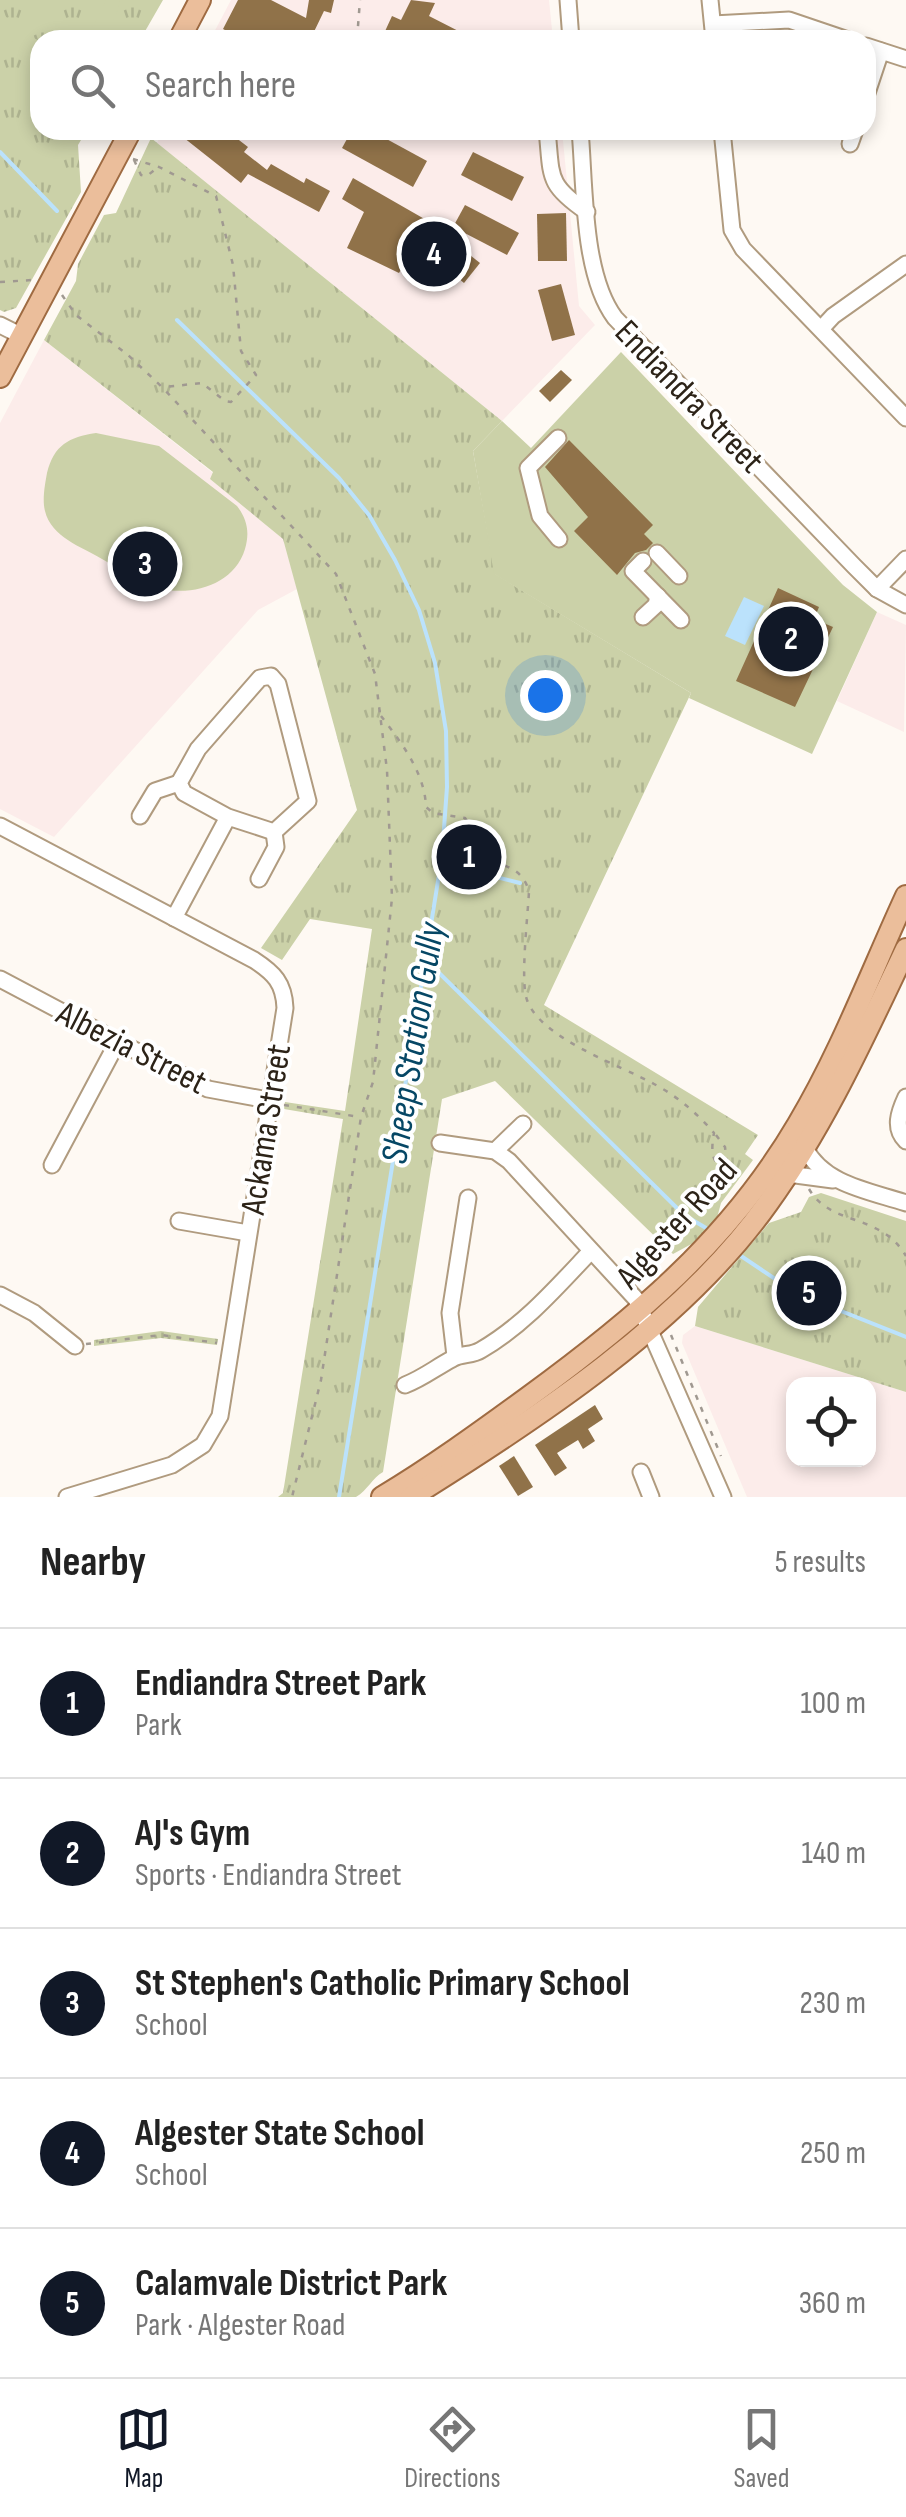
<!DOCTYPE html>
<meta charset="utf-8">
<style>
:root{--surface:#fff;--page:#f6f6f6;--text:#222;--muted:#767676;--line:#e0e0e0;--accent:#111827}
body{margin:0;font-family:"Sofia Sans Condensed",sans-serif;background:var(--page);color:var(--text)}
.controls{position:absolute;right:30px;bottom:30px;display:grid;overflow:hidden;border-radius:20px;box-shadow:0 5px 15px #0003}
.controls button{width:90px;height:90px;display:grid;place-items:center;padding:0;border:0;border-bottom:2px solid var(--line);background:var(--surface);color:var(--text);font:50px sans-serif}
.you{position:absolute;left:545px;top:695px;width:35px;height:35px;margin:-25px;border:8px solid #fff;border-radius:50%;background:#1a73e8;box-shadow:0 0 0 15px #1a73e833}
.badge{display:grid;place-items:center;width:65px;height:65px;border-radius:50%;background:var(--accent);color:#fff;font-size:32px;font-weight:700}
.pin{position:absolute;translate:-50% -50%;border:5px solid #fff;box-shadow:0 2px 10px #0006}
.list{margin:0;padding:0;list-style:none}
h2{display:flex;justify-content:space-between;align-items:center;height:130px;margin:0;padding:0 40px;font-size:42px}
h2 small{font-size:32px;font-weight:400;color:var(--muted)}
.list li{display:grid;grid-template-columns:65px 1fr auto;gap:30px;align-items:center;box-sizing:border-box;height:150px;padding:0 40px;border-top:2px solid var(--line)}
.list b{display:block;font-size:38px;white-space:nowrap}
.list p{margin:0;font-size:32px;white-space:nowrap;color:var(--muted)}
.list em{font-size:32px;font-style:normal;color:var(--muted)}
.icon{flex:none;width:55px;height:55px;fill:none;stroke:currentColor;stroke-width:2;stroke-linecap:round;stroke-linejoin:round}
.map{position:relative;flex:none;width:906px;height:1497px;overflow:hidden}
.search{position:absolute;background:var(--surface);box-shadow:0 5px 15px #0003;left:30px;right:30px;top:30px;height:110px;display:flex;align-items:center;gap:25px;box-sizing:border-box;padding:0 35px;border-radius:30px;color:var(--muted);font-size:38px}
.sheet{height:880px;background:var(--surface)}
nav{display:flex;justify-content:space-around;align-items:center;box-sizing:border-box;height:140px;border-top:2px solid var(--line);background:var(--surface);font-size:28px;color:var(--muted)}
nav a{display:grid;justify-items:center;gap:5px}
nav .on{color:var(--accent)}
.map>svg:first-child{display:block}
</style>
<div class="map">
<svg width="906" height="1497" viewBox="0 0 906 1497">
<defs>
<pattern id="grass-tufts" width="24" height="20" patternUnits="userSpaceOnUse" patternTransform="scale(2.5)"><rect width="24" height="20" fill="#cbd1a8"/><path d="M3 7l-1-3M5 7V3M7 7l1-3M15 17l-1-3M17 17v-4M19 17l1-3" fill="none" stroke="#aeb390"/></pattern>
</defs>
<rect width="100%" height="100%" fill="#fef9f3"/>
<g fill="#fcecea" fill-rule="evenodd">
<path d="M231,0H549L553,40H210Z"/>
<path d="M163,130H562L579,306L595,325L502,421L157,143Z"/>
<path d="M44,340L213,473L210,479L283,539L297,589L258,610L54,837L0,809V423Z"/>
<path d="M877,612L906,625L904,732L837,701Z"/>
<path d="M695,1326L906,1392V1497H747L682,1343L683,1335ZM794,1384H868V1460H794Z"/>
</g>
<g fill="url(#grass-tufts)">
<path d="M0,0H163L140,40H40V130H87L78,145L81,192L16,308L4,312L0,310Z"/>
<path d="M151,138L502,421L473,451L495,574L691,693L544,1005L758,1135L745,1154L753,1160L721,1203L717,1218L697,1241L673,1254L495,1081L442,1099L383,1472C372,1478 368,1490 356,1497H278L283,1493L343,1119L284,1109L285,1102L345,1111L372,929L310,919L282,960L261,948L357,810L283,539L210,479L213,472L44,340L76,281L78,264L104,215L116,213Z"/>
<path d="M821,1193L906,1221V1392L695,1326L698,1307L769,1223L801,1212L809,1197Z"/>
<path d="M161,1331L218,1339L217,1345L161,1338L94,1346V1340Z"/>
</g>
<g fill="#cbd1a8">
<path d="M106,0H120C117,16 110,29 99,40H73L94,25Z"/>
<path d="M0,11L23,33L40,41V56L22,50L0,32Z"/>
<path d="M621,352L843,585L877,612L812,754L689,698L691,693L494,574L473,451L502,421L531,448Z"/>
<path d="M96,433L159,446L237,506C247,519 250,532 245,549C234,585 192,597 157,588C139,583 119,568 102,559C82,547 51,537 45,511C42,500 45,484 47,473C54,445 69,437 96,433Z"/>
</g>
<path fill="#bbe2fc" d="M744,597L764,606L745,645L725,636Z"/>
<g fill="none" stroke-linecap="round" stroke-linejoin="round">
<g stroke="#bbe2fc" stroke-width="4">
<path d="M0,152L57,211"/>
<path d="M177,320L339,478L369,515L395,560L419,610L435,663L446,731L447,787L442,856L339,1497"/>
<path d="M442,856L476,872L520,883"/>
<path d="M428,962L684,1215L706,1228"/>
<path d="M741,1256L796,1293L906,1337"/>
</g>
</g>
<g fill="#907249">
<path d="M238,0H271L306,18L309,0H334L331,13L324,11L310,40H244L223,29Z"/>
<path d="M411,0L435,3L429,16L476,40H381L392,16L401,20Z"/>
<path d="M174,130H226L248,147L244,152L267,170L271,164L304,183L306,178L330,191L319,212L248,174L241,183Z"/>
<path d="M352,130H370L427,161L413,187L342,148Z"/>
<path d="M473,152L524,177L512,201L461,175Z"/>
<path d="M353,178L428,221L399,273L347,248L364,212L342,199Z"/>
<path d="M465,205L519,233L507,255L453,227Z"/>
<path d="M566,213L567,261H538L537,214Z"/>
<path d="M441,232L480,263L464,283L425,251Z"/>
<path d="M561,284L575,335L552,341L538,290Z"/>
<path d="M561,370L572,380L550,402L539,391Z"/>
<path d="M569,440L653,525L644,534L653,543L646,550L635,553L617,575L574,531L588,517L545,467Z"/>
<path d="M778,588L819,607L814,619L833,627L795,707L736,681Z"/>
<path d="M595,1405L603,1419L588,1429L595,1441L583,1449L578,1440L557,1453L567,1468L555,1476L535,1445Z"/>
<path d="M514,1456L533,1487L518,1496L499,1466Z"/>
</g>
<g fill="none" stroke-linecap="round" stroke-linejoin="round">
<defs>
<g id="minor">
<path d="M568,0L571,40"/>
<path d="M710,0L714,40"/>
<path d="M713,24L789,20L848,40"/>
<path d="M866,46L906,59"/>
<path d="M866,96L881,51"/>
<path d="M547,130C552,177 546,184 587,212"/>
<path d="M580,130C585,185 582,274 615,318L854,566L877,589L906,605"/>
<path d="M722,130L732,230L743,249L906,418"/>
<path d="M850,144L855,130"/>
<path d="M0,325L22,336"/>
<path d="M821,329L833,316L906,264"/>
<path d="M558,438L528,468L540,516L559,539"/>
<path d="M657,553L679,576"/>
<path d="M643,561L633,571L681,620"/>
<path d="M877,589L906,559"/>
<path d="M643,617L656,605L658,596"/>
<path d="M140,816L155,791L179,783"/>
<path d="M0,826L254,960C274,973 284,983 285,1008L220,1416L203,1445L172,1465L67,1497"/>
<path d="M259,879L276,847L274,832"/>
<path d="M174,918L228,817L274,832L308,801L278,684L271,676L260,678L198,749L179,783L184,793L228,817"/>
<path d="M0,979L208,1089L268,1100"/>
<path d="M906,1097C899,1112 893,1128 906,1141"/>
<path d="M440,1143L495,1151L509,1161L636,1299L723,1497"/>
<path d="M805,1148C824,1185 870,1191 906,1203"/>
<path d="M495,1151L523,1124"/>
<path d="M52,1165L118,1041"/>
<path d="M788,1174L833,1180"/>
<path d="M179,1221L248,1233"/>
<path d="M0,1295L34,1313L75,1346"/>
<path d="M455,1356L450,1313L468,1198"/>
<path d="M405,1385C423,1378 435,1368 452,1359C461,1353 472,1356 481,1350C524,1325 556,1288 590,1252"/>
<path d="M641,1472L651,1497"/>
</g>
<g id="major">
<path d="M179,40L200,0"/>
<path d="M0,377L131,130"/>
<path d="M382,1497C432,1467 479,1433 527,1398C634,1320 730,1240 798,1124C841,1052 871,972 906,896"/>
<path d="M411,1497C535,1420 683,1323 768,1203C825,1124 864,1037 906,949"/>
</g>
</defs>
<use href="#minor" stroke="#b09b7f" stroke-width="19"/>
<use href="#major" stroke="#9f6b42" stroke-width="24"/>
<g stroke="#a09991" stroke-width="2.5" stroke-dasharray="5 8" stroke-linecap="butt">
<path d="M357,39L360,0"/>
<path d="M133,159L159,167L216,196L233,265L241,351L256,375L231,402L225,401L202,383L165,387"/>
<path d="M134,160L141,175L147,176L158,167"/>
<path d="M0,282L32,280"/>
<path d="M62,295L76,315L128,355L163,388L336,574L375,674L387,770L392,898L373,1082L361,1117L321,1380L292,1497"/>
<path d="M381,716C401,742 425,773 426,807L433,813L465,818C472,829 478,843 487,853C503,871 520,863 529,891C528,914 520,981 527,1000C541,1039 620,1065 654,1084C677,1096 698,1114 714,1133C708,1165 719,1164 737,1186"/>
<path d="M284,1105L360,1117"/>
<path d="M716,1135L725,1147L728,1174"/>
<path d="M809,1189C831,1227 880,1212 906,1256"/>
<path d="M671,1335L721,1456"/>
<path d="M86,1344L161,1335L217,1343"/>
</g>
<use href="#minor" stroke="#fff" stroke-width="15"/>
<use href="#major" stroke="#ebbe9b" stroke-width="20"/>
</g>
<g text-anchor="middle" stroke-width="8" stroke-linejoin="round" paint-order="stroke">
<g font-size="35" fill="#2c2318" stroke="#fff">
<text transform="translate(690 396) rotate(46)" y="12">Endiandra Street</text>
<text transform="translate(132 1047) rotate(27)" y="12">Albezia Street</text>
<text transform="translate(265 1129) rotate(-81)" y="12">Ackama Street</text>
<text transform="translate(676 1223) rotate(-48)" y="12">Algester Road</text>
</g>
<g font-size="38" font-style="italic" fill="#064765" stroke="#fff">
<text transform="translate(412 1043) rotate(-81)" y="13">Sheep Station Gully</text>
</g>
</g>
</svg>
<div class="controls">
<button><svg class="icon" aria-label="locate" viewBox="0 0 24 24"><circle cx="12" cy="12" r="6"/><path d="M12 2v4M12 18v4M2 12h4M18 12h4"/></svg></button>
</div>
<div class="you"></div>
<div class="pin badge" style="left:469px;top:857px">1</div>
<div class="pin badge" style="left:791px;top:639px">2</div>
<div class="pin badge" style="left:145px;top:564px">3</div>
<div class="pin badge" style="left:434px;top:254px">4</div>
<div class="pin badge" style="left:809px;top:1293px">5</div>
<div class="search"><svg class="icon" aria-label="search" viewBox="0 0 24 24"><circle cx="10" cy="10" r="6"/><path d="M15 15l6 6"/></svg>Search here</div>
</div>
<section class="sheet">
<h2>Nearby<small>5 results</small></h2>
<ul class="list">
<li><span class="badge">1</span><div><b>Endiandra Street Park</b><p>Park</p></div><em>100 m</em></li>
<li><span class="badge">2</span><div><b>AJ's Gym</b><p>Sports · Endiandra Street</p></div><em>140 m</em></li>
<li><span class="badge">3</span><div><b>St Stephen's Catholic Primary School</b><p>School</p></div><em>230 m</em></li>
<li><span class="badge">4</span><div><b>Algester State School</b><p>School</p></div><em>250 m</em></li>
<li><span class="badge">5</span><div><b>Calamvale District Park</b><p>Park · Algester Road</p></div><em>360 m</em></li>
</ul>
</section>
<nav>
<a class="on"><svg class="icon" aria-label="map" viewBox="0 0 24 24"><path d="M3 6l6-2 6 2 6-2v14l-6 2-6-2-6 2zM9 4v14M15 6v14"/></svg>Map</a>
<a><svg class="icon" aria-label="directions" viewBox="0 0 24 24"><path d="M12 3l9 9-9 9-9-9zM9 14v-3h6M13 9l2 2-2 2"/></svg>Directions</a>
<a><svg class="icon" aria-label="saved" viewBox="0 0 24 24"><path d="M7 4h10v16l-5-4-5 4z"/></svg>Saved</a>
</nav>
